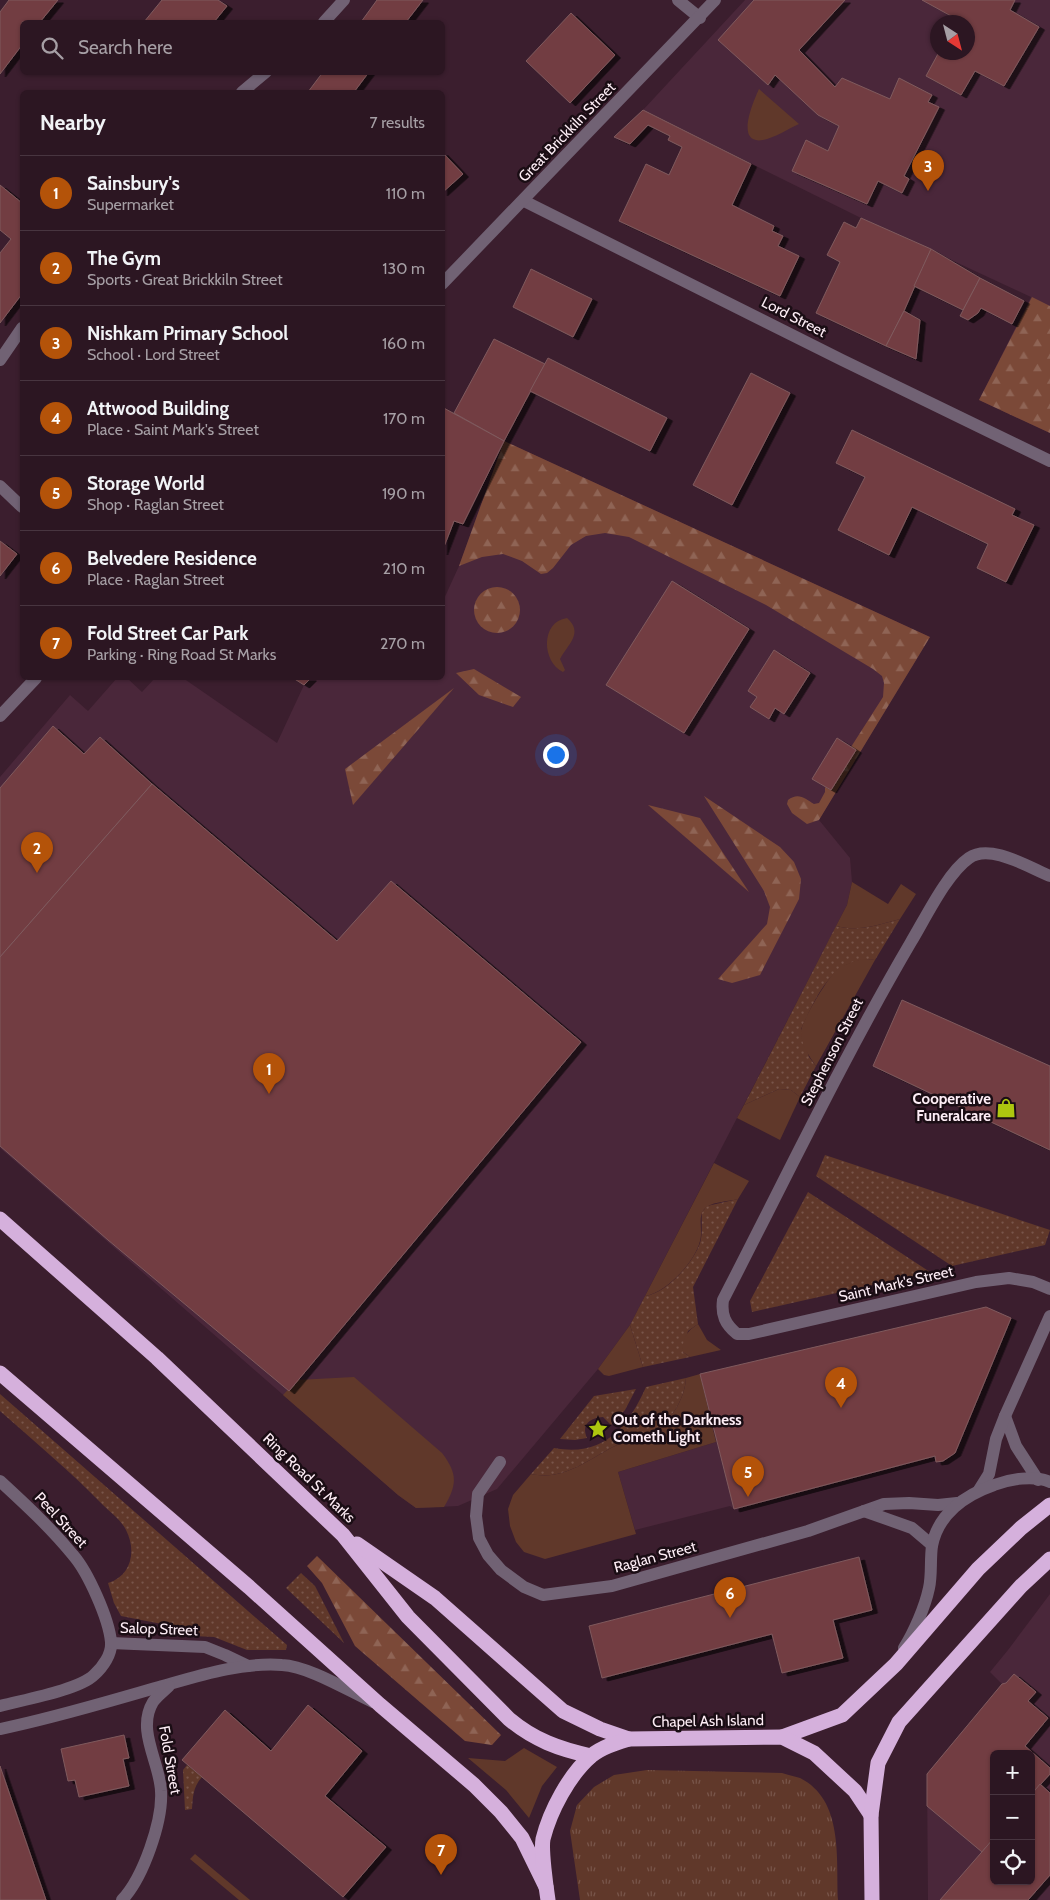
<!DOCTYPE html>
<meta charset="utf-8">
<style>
:root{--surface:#2c1622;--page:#38232f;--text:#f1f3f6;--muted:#a69fa5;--line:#483540;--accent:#b45309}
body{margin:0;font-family:Cabin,sans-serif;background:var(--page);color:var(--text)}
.controls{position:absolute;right:15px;bottom:15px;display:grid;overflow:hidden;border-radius:8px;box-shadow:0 1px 4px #0004}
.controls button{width:45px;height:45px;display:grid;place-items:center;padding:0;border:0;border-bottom:1px solid var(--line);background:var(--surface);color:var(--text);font:25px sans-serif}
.compass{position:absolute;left:930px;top:15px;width:45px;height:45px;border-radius:50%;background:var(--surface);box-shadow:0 1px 4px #0004;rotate:144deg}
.you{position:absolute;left:555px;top:754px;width:18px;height:18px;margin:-12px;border:4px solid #fff;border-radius:50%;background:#1a73e8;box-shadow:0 0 0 8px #1a73e833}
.badge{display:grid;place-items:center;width:32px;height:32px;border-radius:50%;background:var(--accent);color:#fff;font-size:16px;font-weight:700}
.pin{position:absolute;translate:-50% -41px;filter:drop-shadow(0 1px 2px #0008)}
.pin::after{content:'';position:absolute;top:26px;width:18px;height:15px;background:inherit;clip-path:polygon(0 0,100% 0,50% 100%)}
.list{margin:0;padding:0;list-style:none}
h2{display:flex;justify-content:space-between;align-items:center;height:65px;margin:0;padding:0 20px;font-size:21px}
h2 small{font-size:16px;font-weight:400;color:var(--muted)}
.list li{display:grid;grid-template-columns:32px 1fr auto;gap:15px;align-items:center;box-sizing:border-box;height:75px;padding:0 20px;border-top:1px solid var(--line)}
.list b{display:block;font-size:19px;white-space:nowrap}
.list p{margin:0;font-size:16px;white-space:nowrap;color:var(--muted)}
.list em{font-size:16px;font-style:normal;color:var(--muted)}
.icon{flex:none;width:28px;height:28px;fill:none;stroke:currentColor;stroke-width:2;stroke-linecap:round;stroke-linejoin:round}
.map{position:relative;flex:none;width:1050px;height:1900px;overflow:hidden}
.search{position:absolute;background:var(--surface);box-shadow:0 1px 4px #0004;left:20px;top:20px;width:425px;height:55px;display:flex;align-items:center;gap:12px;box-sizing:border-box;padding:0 18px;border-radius:8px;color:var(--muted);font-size:19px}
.panel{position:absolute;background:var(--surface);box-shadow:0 1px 4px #0004;left:20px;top:90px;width:425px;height:590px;border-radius:8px}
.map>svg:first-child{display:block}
</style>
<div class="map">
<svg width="1050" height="1900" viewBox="0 0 1050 1900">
<defs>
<pattern id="grass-dots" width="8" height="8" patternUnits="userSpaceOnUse" patternTransform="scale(1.25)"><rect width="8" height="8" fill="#60382a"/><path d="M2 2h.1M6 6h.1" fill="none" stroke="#78554a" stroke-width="1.8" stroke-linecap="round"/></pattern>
<pattern id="forest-firs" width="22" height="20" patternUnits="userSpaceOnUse" patternTransform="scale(1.25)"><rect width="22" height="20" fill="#7b4938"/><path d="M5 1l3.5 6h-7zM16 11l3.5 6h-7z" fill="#8f6455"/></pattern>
<pattern id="park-tufts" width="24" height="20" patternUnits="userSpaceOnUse" patternTransform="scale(1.25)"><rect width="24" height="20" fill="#60382a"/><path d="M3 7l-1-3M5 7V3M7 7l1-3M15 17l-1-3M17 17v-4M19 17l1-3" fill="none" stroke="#78554a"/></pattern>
<filter id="shadow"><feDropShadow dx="5.5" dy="3" stdDeviation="0" flood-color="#0009"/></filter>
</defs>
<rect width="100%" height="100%" fill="#3b1e2e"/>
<g fill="#4a273a" fill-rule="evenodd">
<path d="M745,0H1050V433L979,400L1031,297L861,218L643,110ZM938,22H968V52H938Z"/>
<path d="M504,441L930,637L819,820L850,858L852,882L847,905L630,1325L598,1369L497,1489L458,1506L416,1508L398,1495L0,1148V777L70,695L88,711L117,678H127L142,692L155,678H183L277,743L304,685L311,678H442L443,601L459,566Z"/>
<path d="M986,1307L1011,1318L955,1453L935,1456L734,1509L730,1506L635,1530L618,1472L716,1442L700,1374Z"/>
<path d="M1050,1594V1900H928L927,1774L1002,1684L990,1672L1008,1650ZM994,1754H1031V1881H994Z"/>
</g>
<g fill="url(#grass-dots)">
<path d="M900,919L875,960C832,956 817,996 801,1029L809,1057L816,1066L800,1097L791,1090L779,1089L744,1105L836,926C859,932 878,925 900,919Z"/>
<path d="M825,1155L1050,1230L1045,1245L952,1266L816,1176Z"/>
<path d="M808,1192L930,1272L752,1312L750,1301Z"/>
<path d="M738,1199L693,1287L698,1324L688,1331L683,1352L690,1357L643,1367L630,1325L645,1296C667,1293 693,1263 700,1243C703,1233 701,1222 702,1212L707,1206Z"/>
<path d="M686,1378C685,1397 673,1419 656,1429C642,1437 627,1440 613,1447C586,1461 563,1481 531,1474L554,1448C603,1457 627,1429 646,1387Z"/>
<path d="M636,1389L625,1410L611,1425L603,1417C590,1418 581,1424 587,1438L575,1440L560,1439L594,1396Z"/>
<path d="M0,1394L287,1645L286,1650H247L214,1637L193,1636L177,1627L121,1616L114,1603L108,1583C131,1576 137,1551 126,1530C122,1521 110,1512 103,1505C70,1471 35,1442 0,1411Z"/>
<path d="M301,1573L315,1586L344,1643L286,1588Z"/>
<path d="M187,1765L202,1777C193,1787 193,1796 192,1809L185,1810L183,1770Z"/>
</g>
<g fill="url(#forest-firs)">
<path d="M1032,297L1050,306V433L979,400Z"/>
<path d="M504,441L930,637L819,820L807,824L792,813L787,804L788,800C798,792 805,798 814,804L819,803L825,792V787L831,790L855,750L851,747L883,697L884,683L882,676L873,669L766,605L629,537L605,533L586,536L571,545L553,568L547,573L541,574L522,561L503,554L482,557L459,566Z"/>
<circle cx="497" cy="610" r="23"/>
<path d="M474,669L521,697L513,707L479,695L456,673Z"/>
<path d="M454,688L353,805L345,769Z"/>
<path d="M704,796L780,847L794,862L801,879L799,899L760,975L732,983L718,979L767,924L770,907L764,891Z"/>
<path d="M648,805L700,818L749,892Z"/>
<path d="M317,1556L501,1735L492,1745L465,1741L355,1646L322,1583L307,1566Z"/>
</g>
<path fill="url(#park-tufts)" d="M647,1770L782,1773C787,1775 794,1776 800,1778C844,1800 836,1859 838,1900H580L570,1831L577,1805L594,1787L614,1775Z"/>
<g fill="#60382a">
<path d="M759,89L799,124C788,129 774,138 763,140C734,145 754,100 759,89Z"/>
<path d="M567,618C584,633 568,644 560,659L565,670L563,672C542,662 540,622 567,618Z"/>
<path d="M852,882L888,904L901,884L916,894L900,919C878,925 859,932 836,926L847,905Z"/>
<path d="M862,959L875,960L816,1066C809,1056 801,1045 801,1031C802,1021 826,981 834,973C841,965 852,962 862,959Z"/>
<path d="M779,1089L791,1090L800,1097L780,1140L737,1118L744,1105Z"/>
<path d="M714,1163L749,1181L738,1199C728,1202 709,1201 703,1211C698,1219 703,1232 700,1241C695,1262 666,1293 645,1296Z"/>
<path d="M698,1324L707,1340L721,1350L690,1357L683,1352C682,1338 687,1331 698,1324Z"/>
<path d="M630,1325L643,1367L609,1376L604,1375L598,1369Z"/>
<path d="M700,1374L716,1442L618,1472L636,1534L545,1559L524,1552L516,1542L510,1526L508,1509L513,1495L531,1474C563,1481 586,1461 613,1447C627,1440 642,1437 656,1429C673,1419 685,1397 686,1378Z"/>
<path d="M354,1377L442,1453C458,1474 457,1485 444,1507L416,1508L398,1495L283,1395L297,1380Z"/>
<path d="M524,1748L557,1767L542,1786L529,1818L506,1790L468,1758L505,1761Z"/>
<path d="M195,1854L250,1900H239L190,1859Z"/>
</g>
<g fill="#723d43" stroke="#7f5a5d" filter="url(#shadow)">
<path d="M9,0H58L40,22H22V45L0,74V12Z"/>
<path d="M162,0H218L227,6L214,22H144Z"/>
<path d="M377,0H423L406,22H361Z"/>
<path d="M754,0H845L799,50L835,87L842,78L890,99L899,78L932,95L928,102L939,107L904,176L909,179L902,193L878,181L867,204L792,171L806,140L828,151L839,126L818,115L775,75L768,85L718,40Z"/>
<path d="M922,0H1015L1010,10L1039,27L1004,86L975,71L961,95L926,76L939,52H968V22H962Z"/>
<path d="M571,13L615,55L570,103L526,61Z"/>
<path d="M323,72H369L354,92H308Z"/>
<path d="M643,110L751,164L732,205L774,226L772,231L783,236L778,246L799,256L780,296L619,221L646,164L669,175L682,147L668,140L670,136L648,125L630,144L614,137Z"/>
<path d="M442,152L463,174L442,193Z"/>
<path d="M0,185L22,203V294L0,323V253L11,239L0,230Z"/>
<path d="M861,218L931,249L904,311L886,346L816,313L840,262L827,255L844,222L856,228Z"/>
<path d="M931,249L980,278L963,310L914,286Z"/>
<path d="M531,269L592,299L573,337L513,307Z"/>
<path d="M980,278L1024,301L1012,324L981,308L978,313L968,320L960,316Z"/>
<path d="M904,311L920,320L916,359L886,346Z"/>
<path d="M494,339L545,364L504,441L454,413Z"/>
<path d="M548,358L667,418L650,451L530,391Z"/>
<path d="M751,373L790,393L732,505L693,485Z"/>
<path d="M442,407L504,441L463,524L454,521L442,552Z"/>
<path d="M852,430L1015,509L1012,515L1034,525L1006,582L977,568L988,544L912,507L889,555L838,530L865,477L836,463Z"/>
<path d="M0,541L17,554L0,576Z"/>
<path d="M672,581L749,629L684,733L606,685Z"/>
<path d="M774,650L810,673L784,714L775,708L769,719L750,707L757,697L748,691Z"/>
<path d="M293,678H311L304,685Z"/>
<path d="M53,726L84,754L100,737L152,784L0,957V788Z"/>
<path d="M837,738L856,750L831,790L812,779Z"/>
<path d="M152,784L337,941L391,881L581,1042L289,1391L108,1240L0,1146V957Z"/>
<path d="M902,1000L1050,1066V1150L873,1066Z"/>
<path d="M986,1307L1011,1318L955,1453L943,1461L936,1462L935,1456L734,1509L700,1374Z"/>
<path d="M859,1557L872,1610L833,1620L843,1658L782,1673L772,1634L602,1678L589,1626Z"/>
<path d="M1014,1674L1036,1692L1028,1701L1048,1718L1025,1746L1050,1768V1774L1031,1795V1754H994V1838L982,1852L927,1806V1774L1002,1684L1006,1683Z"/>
<path d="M308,1705L362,1751L325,1796L386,1847L343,1897L182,1760L225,1710L271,1751Z"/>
<path d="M124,1735L129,1758L123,1759L129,1786L79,1797L75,1780L68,1781L61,1749Z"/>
<path d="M0,1766L46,1900H0Z"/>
<path d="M1040,1784L1050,1793V1875L1028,1900H940L994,1838V1881H1031V1795Z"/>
</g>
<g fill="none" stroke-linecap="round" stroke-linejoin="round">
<g stroke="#716274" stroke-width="12">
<path d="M678,0L700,18"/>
<path d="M324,22L344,0"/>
<path d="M242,92L266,72"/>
<path d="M524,201L842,360L1050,461"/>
<path d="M442,284L715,0"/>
<path d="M0,360L22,328"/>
<path d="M0,486L22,507"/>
<path d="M0,716L36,678"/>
<path d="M1050,876C1028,867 990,843 969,858C947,873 925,919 911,942C843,1058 785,1180 723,1300C721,1315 725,1324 737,1334H749L976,1282L1009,1278L1033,1282L1050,1289"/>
<path d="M1005,1416L1016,1446L1038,1480"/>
<path d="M500,1462L478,1494L476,1516L479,1538L488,1555L501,1570L524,1587L543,1595L612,1586L808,1531L884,1504L909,1503L938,1505L957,1503"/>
<path d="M0,1481C25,1504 51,1528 73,1555C88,1572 109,1619 111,1642C112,1654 103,1667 94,1675C79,1690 22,1700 0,1706"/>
<path d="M979,1490L989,1474L996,1439L1005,1416L1050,1316"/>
<path d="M864,1511L912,1528L932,1545"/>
<path d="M111,1643L205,1647L225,1655L248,1666"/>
<path d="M904,1648C914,1632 925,1607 929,1588C932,1575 930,1560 932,1546C938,1514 965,1495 994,1485C1010,1479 1034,1475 1050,1482"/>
<path d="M0,1729C54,1718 106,1702 159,1687C198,1676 240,1662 282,1665C308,1666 349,1691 373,1702"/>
<path d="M122,1900C143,1878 163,1821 161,1791C160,1763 136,1730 153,1702C157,1696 164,1691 169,1686"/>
</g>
<g stroke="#d5b0dc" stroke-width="15">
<path d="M0,1219L157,1358L343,1535L408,1617L509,1719C534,1740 559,1749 591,1756"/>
<path d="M0,1373L249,1587L380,1705L474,1785L501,1812L522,1838L546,1887"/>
<path d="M357,1544L435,1598L563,1711L600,1729L629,1739"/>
<path d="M782,1737L842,1715L896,1664L978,1569L1021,1528L1050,1505"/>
<path d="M548,1900C546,1887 541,1850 543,1839C550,1811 569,1775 591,1756C602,1747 616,1743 629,1739L782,1737L814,1753L855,1791L871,1815"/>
<path d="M872,1900L871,1815L878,1763L899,1722L1021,1586L1050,1559"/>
</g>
</g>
<defs>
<symbol id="shop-bare" viewBox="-9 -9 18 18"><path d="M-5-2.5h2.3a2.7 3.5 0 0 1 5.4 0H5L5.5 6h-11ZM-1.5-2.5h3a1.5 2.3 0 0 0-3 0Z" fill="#adc60f" stroke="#1a0d14" stroke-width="2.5" paint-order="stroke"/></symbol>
<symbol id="sight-bare" viewBox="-9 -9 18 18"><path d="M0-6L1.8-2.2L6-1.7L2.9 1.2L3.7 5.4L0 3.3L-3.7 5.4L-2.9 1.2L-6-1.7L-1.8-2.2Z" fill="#adc60f" stroke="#1a0d14" stroke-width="2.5" paint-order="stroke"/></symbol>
</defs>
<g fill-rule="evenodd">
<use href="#shop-bare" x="992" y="1094" width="28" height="28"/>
<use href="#sight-bare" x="584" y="1415" width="28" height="28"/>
</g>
<g text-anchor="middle" stroke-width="5" stroke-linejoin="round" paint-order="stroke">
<g font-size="15" fill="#fdedf5" stroke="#1a0d14">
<text transform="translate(567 132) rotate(-46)" y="5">Great Brickkiln Street</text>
<text transform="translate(794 317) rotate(27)" y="5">Lord Street</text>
<text transform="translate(832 1052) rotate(-63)" y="5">Stephenson Street</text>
<text transform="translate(896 1284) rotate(-13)" y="5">Saint Mark's Street</text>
<text transform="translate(309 1478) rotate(44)" y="5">Ring Road St Marks</text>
<text transform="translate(61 1520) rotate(47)" y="5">Peel Street</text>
<text transform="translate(655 1557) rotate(-15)" y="5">Raglan Street</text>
<text transform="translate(159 1629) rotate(2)" y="5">Salop Street</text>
<text transform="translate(708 1721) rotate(-1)" y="5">Chapel Ash Island</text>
<text transform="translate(170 1760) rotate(80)" y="5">Fold Street</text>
</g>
<g font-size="15" font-weight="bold" fill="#fdedf5" stroke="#1a0d14" text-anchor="end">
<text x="991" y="1104">Cooperative<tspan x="991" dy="17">Funeralcare</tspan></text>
<text x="613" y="1425" text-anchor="start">Out of the Darkness<tspan x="613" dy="17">Cometh Light</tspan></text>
</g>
</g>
</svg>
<div class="controls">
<button>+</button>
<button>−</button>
<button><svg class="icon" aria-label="locate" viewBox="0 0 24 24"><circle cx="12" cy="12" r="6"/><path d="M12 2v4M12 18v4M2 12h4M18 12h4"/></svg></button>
</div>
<svg class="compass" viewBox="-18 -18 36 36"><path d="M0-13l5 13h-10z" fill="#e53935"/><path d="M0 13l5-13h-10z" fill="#a69fa5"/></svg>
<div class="you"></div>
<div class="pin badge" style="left:269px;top:1094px">1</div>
<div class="pin badge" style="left:37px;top:873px">2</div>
<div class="pin badge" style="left:928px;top:191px">3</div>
<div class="pin badge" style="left:841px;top:1408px">4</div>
<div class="pin badge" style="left:748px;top:1497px">5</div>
<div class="pin badge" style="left:730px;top:1618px">6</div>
<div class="pin badge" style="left:441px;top:1875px">7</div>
<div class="search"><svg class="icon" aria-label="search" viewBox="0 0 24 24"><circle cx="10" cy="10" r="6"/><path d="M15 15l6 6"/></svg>Search here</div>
<section class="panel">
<h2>Nearby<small>7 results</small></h2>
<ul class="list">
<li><span class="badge">1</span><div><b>Sainsbury's</b><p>Supermarket</p></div><em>110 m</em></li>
<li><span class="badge">2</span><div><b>The Gym</b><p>Sports · Great Brickkiln Street</p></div><em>130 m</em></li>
<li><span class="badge">3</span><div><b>Nishkam Primary School</b><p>School · Lord Street</p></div><em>160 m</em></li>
<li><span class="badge">4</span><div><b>Attwood Building</b><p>Place · Saint Mark's Street</p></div><em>170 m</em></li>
<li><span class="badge">5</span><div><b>Storage World</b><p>Shop · Raglan Street</p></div><em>190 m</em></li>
<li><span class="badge">6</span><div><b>Belvedere Residence</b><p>Place · Raglan Street</p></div><em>210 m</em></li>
<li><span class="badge">7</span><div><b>Fold Street Car Park</b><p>Parking · Ring Road St Marks</p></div><em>270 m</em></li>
</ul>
</section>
</div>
